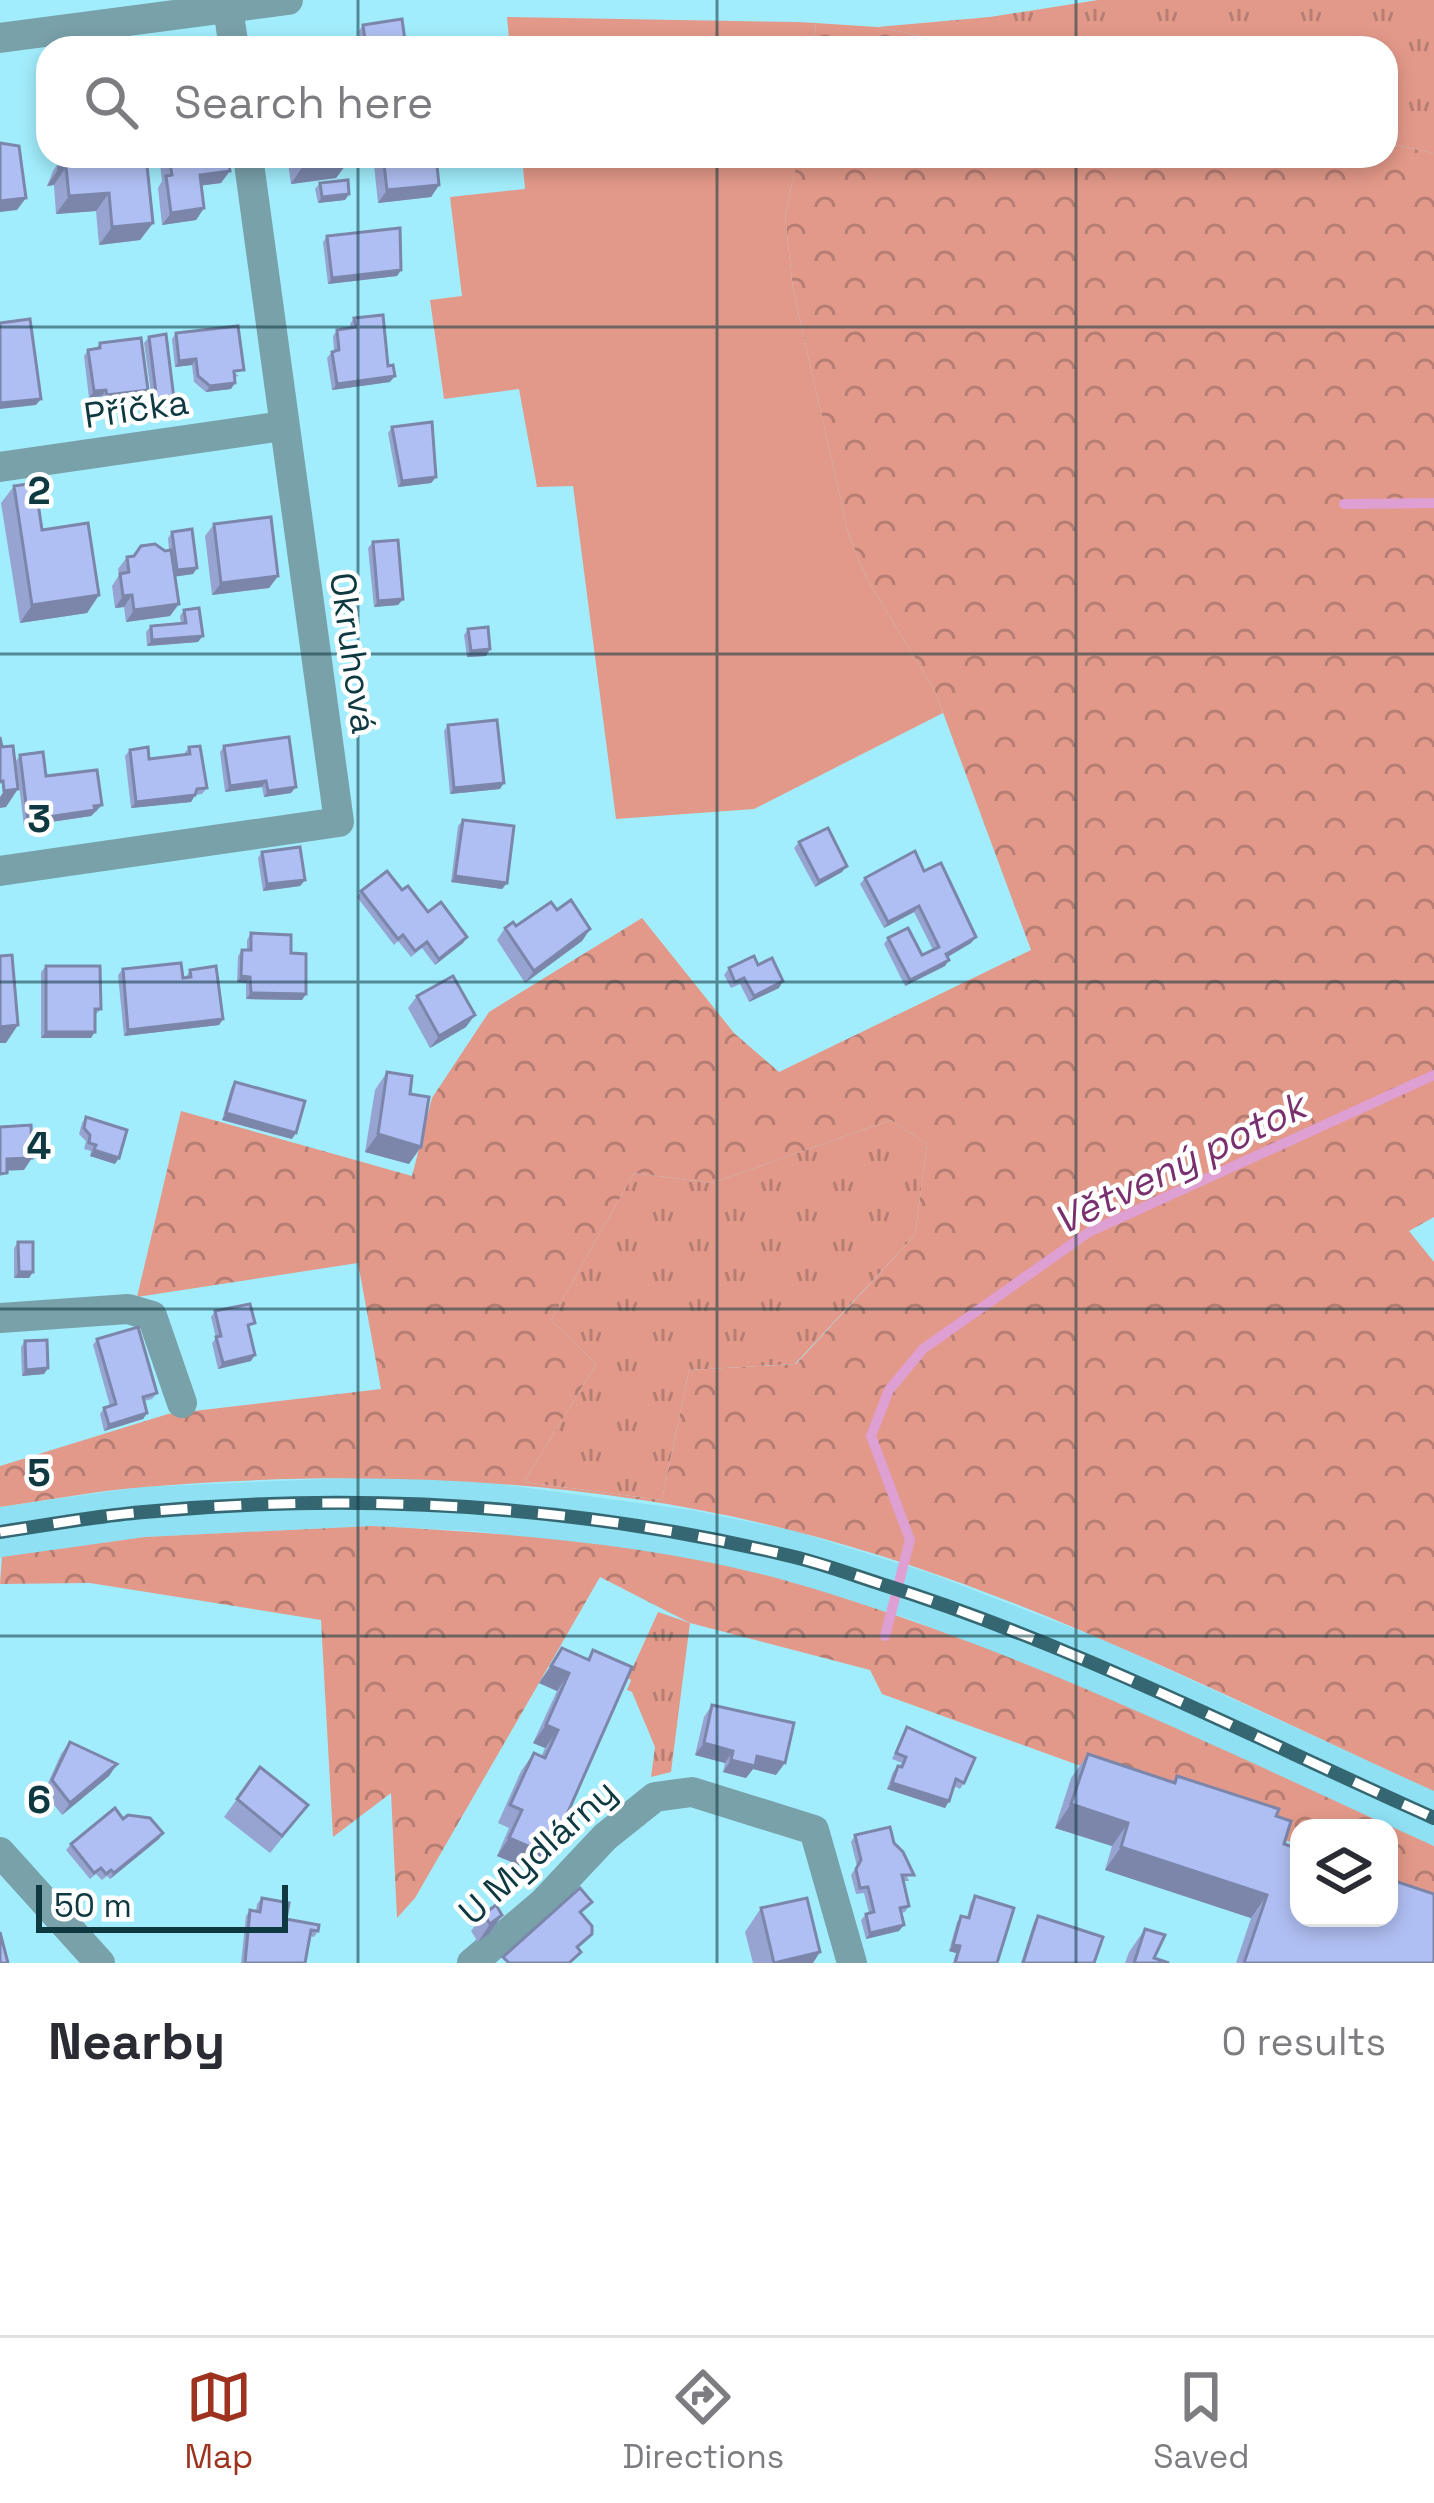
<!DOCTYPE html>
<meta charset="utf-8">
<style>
:root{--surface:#fff;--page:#f7f7f7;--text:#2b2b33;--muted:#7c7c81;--line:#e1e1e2;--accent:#9d331f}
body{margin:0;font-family:"Space Grotesk",sans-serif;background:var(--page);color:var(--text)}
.controls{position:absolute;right:36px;bottom:36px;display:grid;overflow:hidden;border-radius:24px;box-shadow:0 6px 18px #0003}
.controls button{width:108px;height:108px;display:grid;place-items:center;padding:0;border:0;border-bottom:3px solid var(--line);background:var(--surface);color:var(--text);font:60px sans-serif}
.scale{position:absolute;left:36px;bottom:30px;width:252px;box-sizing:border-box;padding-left:12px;border:6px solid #0e3941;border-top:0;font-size:33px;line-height:42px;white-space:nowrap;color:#0e3941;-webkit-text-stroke:9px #fff;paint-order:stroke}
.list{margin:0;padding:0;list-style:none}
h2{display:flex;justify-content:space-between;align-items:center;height:156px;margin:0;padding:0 48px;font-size:51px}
h2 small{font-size:39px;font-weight:400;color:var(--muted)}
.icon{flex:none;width:66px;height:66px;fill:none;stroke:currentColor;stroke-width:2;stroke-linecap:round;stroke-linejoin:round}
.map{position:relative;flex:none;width:1434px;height:1963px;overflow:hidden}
.search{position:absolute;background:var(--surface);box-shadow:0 6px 18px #0003;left:36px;right:36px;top:36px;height:132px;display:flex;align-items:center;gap:30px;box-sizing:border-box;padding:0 42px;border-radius:36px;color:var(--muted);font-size:45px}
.sheet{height:372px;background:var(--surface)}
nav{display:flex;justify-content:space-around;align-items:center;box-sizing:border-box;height:168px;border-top:3px solid var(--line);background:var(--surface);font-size:33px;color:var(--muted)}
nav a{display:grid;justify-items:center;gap:6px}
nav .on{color:var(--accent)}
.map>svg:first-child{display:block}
</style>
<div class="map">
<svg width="1434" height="1963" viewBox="0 0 1434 1963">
<defs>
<pattern id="grass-tufts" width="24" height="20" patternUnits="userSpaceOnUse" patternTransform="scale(3)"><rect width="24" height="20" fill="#e39989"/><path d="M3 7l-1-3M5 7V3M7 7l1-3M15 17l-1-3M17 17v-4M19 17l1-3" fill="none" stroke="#b67e72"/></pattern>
<pattern id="forest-crowns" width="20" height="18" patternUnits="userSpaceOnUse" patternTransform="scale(3)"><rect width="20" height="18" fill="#e39989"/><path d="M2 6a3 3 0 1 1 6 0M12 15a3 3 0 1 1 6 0" fill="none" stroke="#b67e72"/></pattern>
</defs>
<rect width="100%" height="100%" fill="#a2edfd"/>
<path fill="#8ee0f2" d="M373,1477L476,1481L691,1510L795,1531L929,1573L1106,1641L1434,1791V1846L913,1620L782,1580L576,1543L473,1531L372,1526L145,1537L0,1558V1507L140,1487Z"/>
<g fill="url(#grass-tufts)">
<path d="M1098,0H1434V153L1386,143V48H983L877,27L990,17Z"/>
<path d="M891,1120L927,1144L915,1235L795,1364L689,1370L662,1500L524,1482L596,1364L551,1320L634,1173L712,1183Z"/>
<path d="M658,1612L690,1623L671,1772L651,1777L655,1747L632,1692L627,1690L631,1680L628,1678Z"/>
</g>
<g fill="url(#forest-crowns)" fill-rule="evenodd">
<path d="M816,23L877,27L983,48H813Z"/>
<path d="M1386,143L1434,153V1217L1409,1231L1434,1262V1791C1225,1697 1018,1588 794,1531C583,1477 361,1469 144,1487C96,1491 48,1500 0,1507V1466L168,1414L381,1389L358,1263L137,1297L181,1111L412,1176L432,1098L489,1012L642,918L734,1033L779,1072L1031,950L935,691L867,579L849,536L793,289L785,216L798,156H1386ZM891,1120L927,1144L915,1235L796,1364L689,1370L662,1500L524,1482L596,1364L551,1320L634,1173L712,1183Z"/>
<path d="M372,1526C508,1533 656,1544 787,1581C1012,1645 1221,1750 1434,1846V1895L1389,1878V1828H1299V1845L882,1694L870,1670L690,1623L600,1577L415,1898L397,1918L391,1793L333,1837L321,1620L90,1583L0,1584L2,1557L145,1537Z"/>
</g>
<g fill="#e39989">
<path d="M507,17L798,22L816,23L813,48H510Z"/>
<path d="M522,156H798L785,216L793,289L849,536L867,579L935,691L943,713L754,809L616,819L573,486L537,487L519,389L444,399L430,300L462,296L450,197L525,189Z"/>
</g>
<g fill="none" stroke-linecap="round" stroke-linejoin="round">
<g stroke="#de9fd3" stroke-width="10">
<path d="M1344,504L1434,503"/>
<path d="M885,1636L910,1540L871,1436L889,1390L923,1349L1089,1232L1434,1075"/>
</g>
<g stroke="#79a1aa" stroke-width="30">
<path d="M228,8L234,48"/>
<path d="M0,38L288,0"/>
<path d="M0,467L283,426"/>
<path d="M0,871L339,822L248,156"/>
<path d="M0,1318L128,1309L152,1316L182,1403"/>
<path d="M0,1852L100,1963"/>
<path d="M472,1963L543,1903L605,1837L655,1797L692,1792L814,1830L852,1963"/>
</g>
<defs>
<path id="rail" d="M0,1532C48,1525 96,1516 144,1512C358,1492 576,1505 786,1555C818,1562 850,1574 881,1584C1073,1644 1252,1737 1434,1818"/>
</defs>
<use href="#rail" stroke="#346771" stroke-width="14"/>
<use href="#rail" stroke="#fff" stroke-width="9" stroke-dasharray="27" stroke-linecap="butt"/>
</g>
<g fill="#97a4d1">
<path d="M363,25L406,48H361L359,31Z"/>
<path d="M63,156H126L153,223L140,240L99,245L96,211L56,214L54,185L47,186L53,171Z"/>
<path d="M159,156H228L221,183L201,185L204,208L196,220L162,225L158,188L162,181Z"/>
<path d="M287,156H348L336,178L291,184Z"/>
<path d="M373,156H436L439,185L431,197L378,203Z"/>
<path d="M320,183L349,194L345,200L318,203L315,189Z"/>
<path d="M327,236L401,270L397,276L328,284L323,242Z"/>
<path d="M354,318L390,382L332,390L327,358L332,352L334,351L333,336L337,330L351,328L350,324Z"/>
<path d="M176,333L239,376L234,377L231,389L206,392L194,382L192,365L175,367L172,339Z"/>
<path d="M149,337L174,399L170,405L153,407L144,343Z"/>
<path d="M100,343L143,396L103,401L102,396L89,398L84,356L88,350L96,349Z"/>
<path d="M392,427L436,477L431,483L398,487L388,433Z"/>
<path d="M14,486L42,530L99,595L87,613L20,623L1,503Z"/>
<path d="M214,524L278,576L269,588L212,595L205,536Z"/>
<path d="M172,532L197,568L193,574L175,576L170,616L126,622L124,607L115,608L112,586L119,575L118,569L127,557L169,550L168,538Z"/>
<path d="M373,542L403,599L398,605L374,607L368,548Z"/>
<path d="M184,610L198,642L147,646L146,632L151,626L181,623L180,616Z"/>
<path d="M468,629L490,649L486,656L467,657L464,635Z"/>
<path d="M448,725L500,789L450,794L444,731Z"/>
<path d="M224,746L291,793L264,797L262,787L225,792L220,752Z"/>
<path d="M189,747L207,788L202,794L195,795L191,802L131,808L125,756L130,750L149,759L184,754Z"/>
<path d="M20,755L46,776L102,805L91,816L24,826L16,761Z"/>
<path d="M463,820L507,883L502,889L451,882L458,826Z"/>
<path d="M799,842L842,872L815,887L794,848Z"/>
<path d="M262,852L305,880L300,886L263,891L258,858Z"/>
<path d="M924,871L971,943L948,957L945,966L905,986L884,944L888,938L922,955L933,950L914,912L884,928L860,884L865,878Z"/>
<path d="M402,890L428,912L467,937L463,943L435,965L422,948L411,957L398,941L394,945L357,897L361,891Z"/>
<path d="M557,910L590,929L582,941L525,983L497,940L505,928Z"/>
<path d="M251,933L291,953L306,994L302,1000L246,999V983L237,982L238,956L242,950H247V940Z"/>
<path d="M758,965L779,988L749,1002L740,984L731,988L724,975L729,968Z"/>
<path d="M46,966L101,1009L95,1015L91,1038H41V972Z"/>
<path d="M123,969L183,978L186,977L190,970L223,1019L219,1025L124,1036L118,975Z"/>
<path d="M417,996L466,1027L430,1048L408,1008Z"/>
<path d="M387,1072L410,1094L409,1164L365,1152L375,1090Z"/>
<path d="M235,1082L292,1139L222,1120L231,1088Z"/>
<path d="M86,1117L115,1164L90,1156L91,1151L84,1149L86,1141L79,1134L82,1123Z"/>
<path d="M18,1242L33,1272L29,1278H14V1248Z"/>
<path d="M215,1311L249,1330L251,1361L218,1369L212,1343L216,1338L211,1317Z"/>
<path d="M97,1339L157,1393L152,1399L144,1401L147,1413L143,1419L104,1431L100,1414L104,1408L110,1406L93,1345Z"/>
<path d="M25,1341L48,1368L44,1374L22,1376L21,1347Z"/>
<path d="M562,1648L587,1659L593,1650L549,1855L536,1872L497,1856L509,1828L498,1823L521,1771L534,1753L541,1757L545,1748L533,1743L557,1691L539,1683Z"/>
<path d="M712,1705L776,1775L753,1769L746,1778L723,1772L725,1763L695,1755L704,1717Z"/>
<path d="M907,1727L964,1783L960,1789L954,1786L949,1801L945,1808L887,1789L893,1772L902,1763L892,1759Z"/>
<path d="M70,1742L117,1764L109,1776L62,1815L44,1792L61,1754Z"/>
<path d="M1088,1754L1172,1782L1177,1776L1276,1816L1284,1844L1299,1918L1434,1963H1236L1251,1918L1105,1870L1112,1846L1055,1828L1071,1778Z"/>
<path d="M260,1767L295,1822L270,1853L224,1817Z"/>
<path d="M123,1819L159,1839L110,1879L107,1876L102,1880L96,1874L90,1879L66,1850L71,1844Z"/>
<path d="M855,1835L894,1843L909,1881H903L909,1906L905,1912L901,1913L899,1931L866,1939L861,1920L866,1914L869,1913L864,1893L856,1894L851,1875L857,1866L851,1842Z"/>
<path d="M975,1896L997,1963H953L956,1953L949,1951L957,1922L961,1916L967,1917L971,1902Z"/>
<path d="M262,1898L286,1919L318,1931L314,1937L309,1936L305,1963H241L246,1916L250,1910L256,1911L257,1904Z"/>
<path d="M761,1908L813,1963H753L745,1932Z"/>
<path d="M484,1914L502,1915L490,1933L478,1942L471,1931Z"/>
<path d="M1038,1916L1094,1963H1021L1034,1922Z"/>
<path d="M1145,1929L1154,1958L1169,1963H1125L1129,1952Z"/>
</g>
<g fill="#7b86aa">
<path d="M349,161L336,178L291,184L303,166Z"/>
<path d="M66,167L54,185L47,186L59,168Z"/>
<path d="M230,171L221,183L191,187L200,175Z"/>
<path d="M439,185L431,197L378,203L387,190Z"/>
<path d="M109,193L96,211L56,214L69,196Z"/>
<path d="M349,194L345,200L318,203L322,197Z"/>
<path d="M26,198L17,210L0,212V201Z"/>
<path d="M204,208L196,220L162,225L171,213Z"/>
<path d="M153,223L140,240L99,245L112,227Z"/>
<path d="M401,270L397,276L328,284L332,278Z"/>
<path d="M196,359L192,365L175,367L179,361Z"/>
<path d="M395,376L390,382L332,390L337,384Z"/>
<path d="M235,383L231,389L206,392L210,386Z"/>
<path d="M106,390L102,396L89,398L94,391Z"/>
<path d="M148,390L143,396L103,401L107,395Z"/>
<path d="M41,399L36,405L0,409V403Z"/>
<path d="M174,399L170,405L153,407L157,401Z"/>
<path d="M436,477L431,483L398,487L402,481Z"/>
<path d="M197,568L193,574L173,577L177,570Z"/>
<path d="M278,576L269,588L212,595L221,583Z"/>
<path d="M99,595L87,613L20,623L32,605Z"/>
<path d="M132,595L124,607L115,608L123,596Z"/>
<path d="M403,599L398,605L374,607L378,601Z"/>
<path d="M179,604L170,616L126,622L134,610Z"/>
<path d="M203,636L198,642L147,646L152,640Z"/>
<path d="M490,649L486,656L467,657L471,651Z"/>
<path d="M266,781L262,787L225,792L230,786Z"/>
<path d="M504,783L500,789L450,794L454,788Z"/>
<path d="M296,787L291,793L264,797L268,791Z"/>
<path d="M18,789L6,807L0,808V797L4,791Z"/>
<path d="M195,795L191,802L131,808L136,802Z"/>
<path d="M102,805L91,816L24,826L28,820Z"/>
<path d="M847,866L842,872L815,887L819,881Z"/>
<path d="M455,876L507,883L502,889L451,882Z"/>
<path d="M305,880L300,886L263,891L267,884Z"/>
<path d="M919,906L914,912L884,928L888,922Z"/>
<path d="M590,929L582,941L525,983L534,971Z"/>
<path d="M467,937L463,943L435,965L439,959Z"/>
<path d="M976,937L971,943L942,960L946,954Z"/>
<path d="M949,960L945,966L905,986L910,980Z"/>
<path d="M241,976L250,977L246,983L237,982Z"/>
<path d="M783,981L779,988L749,1002L754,996Z"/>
<path d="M251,993L306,994L302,1000L246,999Z"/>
<path d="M475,1015L466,1027L430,1048L439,1036Z"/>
<path d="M223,1019L219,1025L124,1036L128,1030Z"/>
<path d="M18,1025L6,1043H0V1027Z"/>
<path d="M46,1032H95L91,1038H41Z"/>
<path d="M226,1113L296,1133L292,1139L222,1120Z"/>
<path d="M378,1134L421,1147L409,1164L365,1152Z"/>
<path d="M94,1150L119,1158L115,1164L90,1156Z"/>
<path d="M32,1158L24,1170L0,1171L7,1159Z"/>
<path d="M19,1272H33L29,1278H14Z"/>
<path d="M255,1355L251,1361L218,1369L223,1363Z"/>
<path d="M48,1368L44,1374L22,1376L26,1370Z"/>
<path d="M147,1413L143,1419L104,1431L109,1425Z"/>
<path d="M551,1666L569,1673L557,1691L539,1683Z"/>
<path d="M546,1725L558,1730L545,1748L533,1743Z"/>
<path d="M704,1743L733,1751L725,1763L695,1755Z"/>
<path d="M757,1756L785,1763L776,1775L753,1769L746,1778L723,1772L731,1760Z"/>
<path d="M117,1764L109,1776L62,1815L70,1803Z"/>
<path d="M892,1783L949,1801L945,1808L887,1789Z"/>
<path d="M1071,1804L1128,1823L1112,1846L1055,1828Z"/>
<path d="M163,1833L159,1839L110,1879L114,1873Z"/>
<path d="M509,1838L549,1855L536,1872L497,1856Z"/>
<path d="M1121,1847L1267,1895L1251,1918L1105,1870Z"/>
<path d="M502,1915L490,1933L478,1942L490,1924Z"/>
<path d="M904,1925L899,1931L866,1939L870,1933Z"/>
<path d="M953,1945L960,1946L956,1953L949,1951Z"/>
<path d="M820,1952L813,1963H774Z"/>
</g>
<g fill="#b0bff3" stroke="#7b86aa" stroke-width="3">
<path d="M402,19L406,48H366L363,25Z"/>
<path d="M0,143L19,146L26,198L0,201Z"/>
<path d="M64,156H126L127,158L146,156L153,223L112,227L109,193L69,196L66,167L59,168Z"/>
<path d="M169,156H228L230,171L200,175L204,208L171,213L166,176L172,175Z"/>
<path d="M302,156H348L349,161L303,166Z"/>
<path d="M383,156H436L439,185L387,190Z"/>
<path d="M348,180L349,194L322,197L320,183Z"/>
<path d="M400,228L401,270L332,278L327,236Z"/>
<path d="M383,315L388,366L393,365L395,376L337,384L332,352L339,350L337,330L356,327L354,318Z"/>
<path d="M30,319L41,399L0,403V323Z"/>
<path d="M238,326L244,370L234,371L235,383L210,386L198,376L196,359L179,361L176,333Z"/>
<path d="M166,334L174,399L157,401L149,337Z"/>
<path d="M141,338L148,390L107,395L106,390L94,391L88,350L100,348V343Z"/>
<path d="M432,422L436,477L402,481L392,427Z"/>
<path d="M35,483L42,530L88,523L99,595L32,605L14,486Z"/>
<path d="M271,517L278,576L221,583L214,524Z"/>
<path d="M192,529L197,568L177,570L172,532Z"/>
<path d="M398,540L403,599L378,601L373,542Z"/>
<path d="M155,544L165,551L171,550L179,604L134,610L132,595L123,596L120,574L129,572L127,557L134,556L141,546Z"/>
<path d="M199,608L203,636L152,640L151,626L186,623L184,610Z"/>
<path d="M488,627L490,649L471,651L468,629Z"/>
<path d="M497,720L504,783L454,788L448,725Z"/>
<path d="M0,737L2,747L13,746L18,789L4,791L3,781L0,782Z"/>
<path d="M289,737L296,787L268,791L266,781L230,786L224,746Z"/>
<path d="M200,746L207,788L197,789L195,795L136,802L130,750L148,747L149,759L190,754L189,747Z"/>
<path d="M43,752L46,776L97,770L102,805L94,806L95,810L28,820L20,755Z"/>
<path d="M463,820L514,826L507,883L455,876Z"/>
<path d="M828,828L847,866L819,881L799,842Z"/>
<path d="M300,847L305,880L267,884L262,852Z"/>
<path d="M915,851L924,871L941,863L976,937L946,954L949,960L910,980L888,938L908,928L922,955L939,947L919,906L888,922L865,878Z"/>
<path d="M387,871L402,890L408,886L428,912L441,902L467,937L439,959L427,942L415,951L403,935L398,939L361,891Z"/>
<path d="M571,900L590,929L534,971L505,928L513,922L516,926L551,902L557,910Z"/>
<path d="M251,933L291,935V953L306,954V994L251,993L250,977L241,976L242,950H251Z"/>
<path d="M12,955L18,1025L0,1027V956Z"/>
<path d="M754,956L758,965L772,958L783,981L754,996L744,978L735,982L729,968Z"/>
<path d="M181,963L183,978L191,977L190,970L216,966L223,1019L128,1030L123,969Z"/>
<path d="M46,966H100L101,1009H95V1032H46Z"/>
<path d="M453,976L475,1015L439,1036L417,996Z"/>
<path d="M387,1072L412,1076L410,1094L429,1097L421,1147L378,1134Z"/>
<path d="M235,1082L305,1101L296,1133L226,1113Z"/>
<path d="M86,1117L127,1130L119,1158L94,1150L96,1145L89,1143L90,1135L84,1128Z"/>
<path d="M31,1125L32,1158L7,1159V1173L0,1174V1127Z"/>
<path d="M18,1242H33V1272H19Z"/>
<path d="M250,1304L255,1323L248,1325L255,1355L223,1363L216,1337L221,1336L215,1311Z"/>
<path d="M138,1327L157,1393L143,1397L147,1413L109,1425L104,1408L116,1404L97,1339Z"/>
<path d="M47,1340L48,1368L26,1370L25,1341Z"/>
<path d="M562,1648L589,1660L593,1650L632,1667L549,1855L509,1838L522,1810L510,1805L534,1753L545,1758L558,1730L546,1725L569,1673L551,1666Z"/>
<path d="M712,1705L794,1723L785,1763L757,1756L755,1766L731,1760L733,1751L704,1743Z"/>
<path d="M907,1727L975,1758L964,1783L956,1779L949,1801L892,1783L898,1766L902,1767L906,1757L896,1753Z"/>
<path d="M70,1742L117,1764L70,1803L52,1780Z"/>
<path d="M1088,1754L1175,1783L1177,1776L1279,1809L1276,1816L1291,1821L1284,1844L1299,1849V1918H1389V1879L1434,1894V1963H1244L1267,1895L1121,1847L1128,1823L1071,1804Z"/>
<path d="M260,1767L308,1805L282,1836L237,1799Z"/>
<path d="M115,1808L123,1819L128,1815L150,1818L163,1833L114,1873L111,1870L106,1874L101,1868L94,1873L71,1844Z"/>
<path d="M890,1827L894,1843L903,1852L914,1875H902L909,1906L900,1908L904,1925L870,1933L866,1914L874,1912L868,1887L860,1888L856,1869L861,1860L855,1835Z"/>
<path d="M580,1888L592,1902L580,1912L592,1926V1934L577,1947L581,1952L569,1963H509L503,1957Z"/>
<path d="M975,1896L1014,1908L997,1963H955L960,1946L953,1945L961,1916L969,1918Z"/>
<path d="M262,1898L289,1903L286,1919L319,1925L318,1931L311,1930L305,1963H245L250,1910L260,1912Z"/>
<path d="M807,1898L820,1952L774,1963L761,1908Z"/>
<path d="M496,1905L502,1915L490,1924L484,1914Z"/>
<path d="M1038,1916L1103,1937L1094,1963H1023Z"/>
<path d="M1145,1929L1165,1935L1154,1958L1169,1963H1134Z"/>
<path d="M0,1932L8,1963H0Z"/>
</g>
<path fill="none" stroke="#0e3941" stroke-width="3" stroke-opacity="0.55" d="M358,0V48M717,0V48M1076,0V48M358,156V1963M717,156V1963M1076,156V1963M0,327H1434M0,654H1434M0,982H1434M0,1309H1434M0,1636H1434"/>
<g text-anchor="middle" stroke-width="9" stroke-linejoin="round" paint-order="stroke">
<g font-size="36" fill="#0e3941" stroke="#fff">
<text transform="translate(136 408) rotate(-8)" y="13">Příčka</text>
<text transform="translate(354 653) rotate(82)" y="13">Okruhová</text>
<text transform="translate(537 1851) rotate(-42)" y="13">U Mydlárny</text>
</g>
<g font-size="39" font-style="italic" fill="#79306f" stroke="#fff">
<text transform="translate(1179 1163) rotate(-26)" y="14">Větvený potok</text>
</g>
</g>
<g font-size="39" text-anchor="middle" font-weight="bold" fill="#0e3941" stroke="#fff" stroke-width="9" stroke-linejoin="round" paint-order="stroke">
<text x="39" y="504">2</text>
<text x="39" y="832">3</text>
<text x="39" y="1159">4</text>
<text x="39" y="1486">5</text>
<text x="39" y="1813">6</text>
</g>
</svg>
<div class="controls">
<button><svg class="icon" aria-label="layers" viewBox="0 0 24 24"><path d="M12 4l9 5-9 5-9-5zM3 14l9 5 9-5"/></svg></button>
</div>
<div class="scale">50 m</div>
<div class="search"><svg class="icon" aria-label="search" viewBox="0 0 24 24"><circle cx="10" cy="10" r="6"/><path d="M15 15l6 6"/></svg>Search here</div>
</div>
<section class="sheet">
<h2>Nearby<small>0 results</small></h2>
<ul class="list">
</ul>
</section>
<nav>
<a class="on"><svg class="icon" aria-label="map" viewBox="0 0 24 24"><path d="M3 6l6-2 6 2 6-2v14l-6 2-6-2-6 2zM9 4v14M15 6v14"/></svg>Map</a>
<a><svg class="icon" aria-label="directions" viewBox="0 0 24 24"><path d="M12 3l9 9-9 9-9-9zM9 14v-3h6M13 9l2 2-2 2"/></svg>Directions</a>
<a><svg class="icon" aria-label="saved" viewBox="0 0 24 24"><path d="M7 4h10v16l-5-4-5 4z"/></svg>Saved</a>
</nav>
